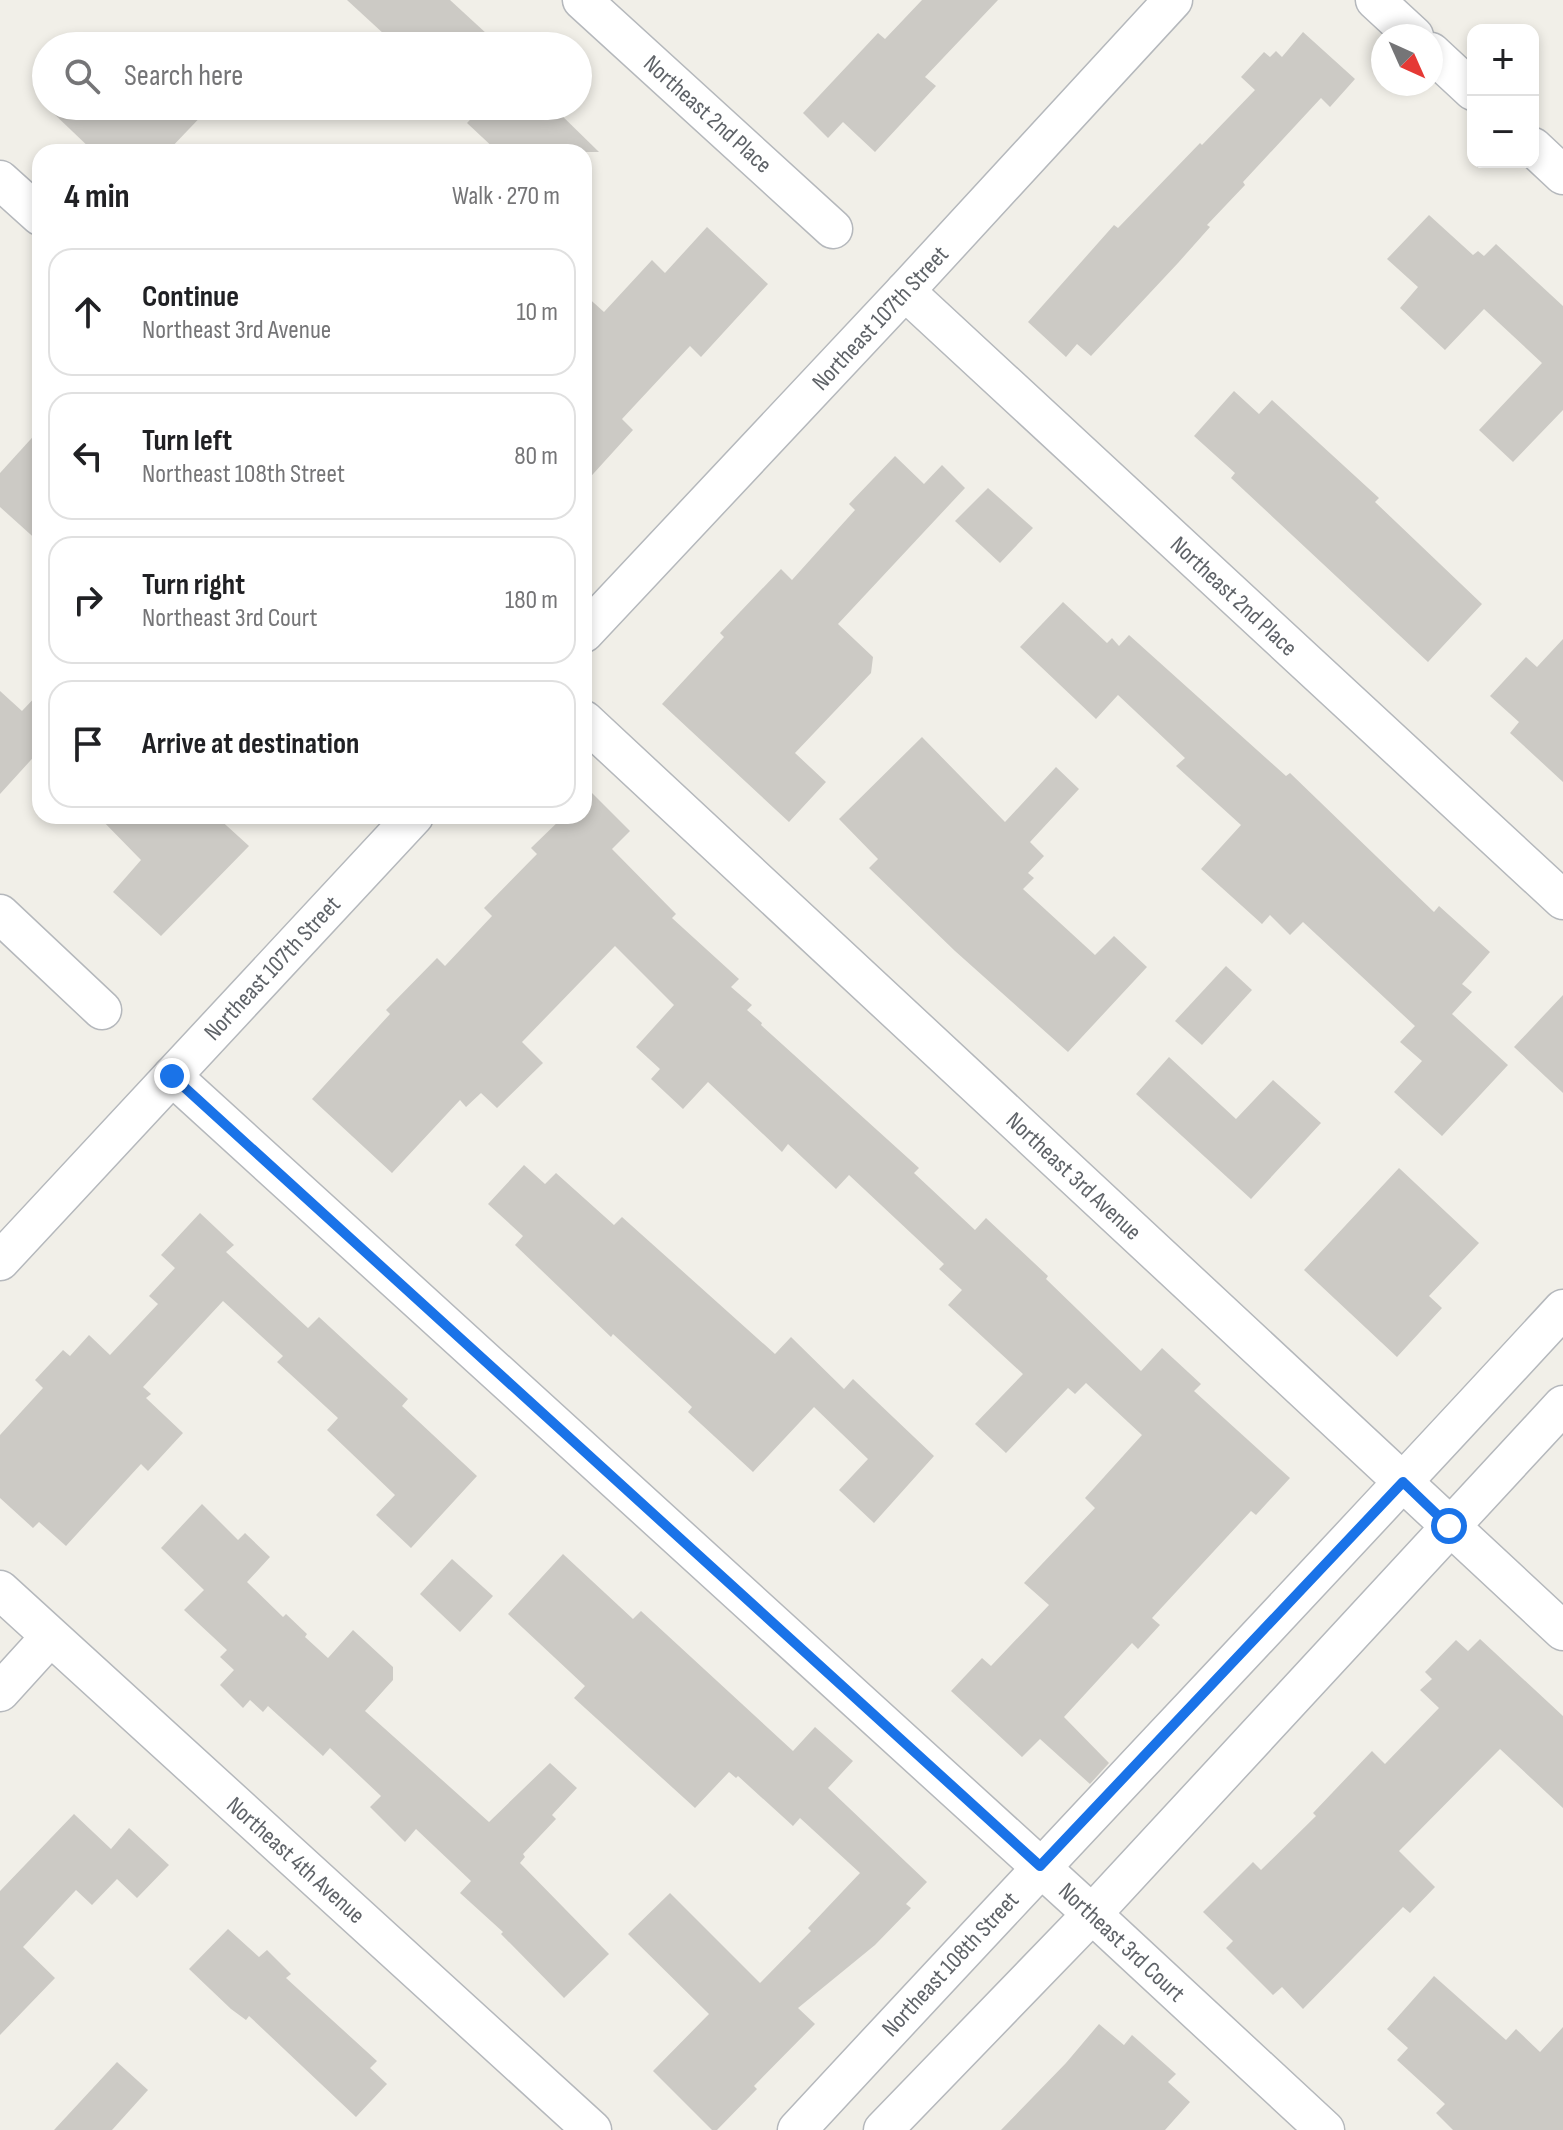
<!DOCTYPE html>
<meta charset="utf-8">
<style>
:root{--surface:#fff;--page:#f2f2f2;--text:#202124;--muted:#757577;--line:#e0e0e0}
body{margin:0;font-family:"Sofia Sans Condensed",sans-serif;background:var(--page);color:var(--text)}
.controls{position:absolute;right:24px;top:24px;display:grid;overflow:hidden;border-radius:16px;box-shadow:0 4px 12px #0003}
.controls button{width:72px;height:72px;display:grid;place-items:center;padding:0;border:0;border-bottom:2px solid var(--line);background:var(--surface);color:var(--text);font:40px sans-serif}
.compass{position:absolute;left:1371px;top:24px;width:72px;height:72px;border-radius:50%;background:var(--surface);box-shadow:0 4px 12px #0003;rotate:135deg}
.stop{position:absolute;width:24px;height:24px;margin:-18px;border:6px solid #1a73e8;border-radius:50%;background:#fff}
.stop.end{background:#1a73e8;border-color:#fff;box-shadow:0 2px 8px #0008}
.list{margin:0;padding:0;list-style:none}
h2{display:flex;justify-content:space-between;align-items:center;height:104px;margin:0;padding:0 32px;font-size:34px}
h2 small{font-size:26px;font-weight:400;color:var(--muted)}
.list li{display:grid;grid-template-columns:52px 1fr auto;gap:24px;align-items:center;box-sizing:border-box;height:128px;margin:0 16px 16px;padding:0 16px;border:2px solid var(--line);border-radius:24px}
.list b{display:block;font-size:30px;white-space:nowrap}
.list p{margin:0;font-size:26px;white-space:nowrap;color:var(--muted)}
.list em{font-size:26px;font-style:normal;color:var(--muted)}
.icon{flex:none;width:44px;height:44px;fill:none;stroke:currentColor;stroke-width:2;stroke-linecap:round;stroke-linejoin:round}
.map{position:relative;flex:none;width:1563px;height:2130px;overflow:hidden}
.search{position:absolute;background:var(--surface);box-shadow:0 4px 12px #0003;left:32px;top:32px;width:560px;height:88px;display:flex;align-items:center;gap:20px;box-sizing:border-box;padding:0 28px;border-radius:44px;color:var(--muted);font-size:30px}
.panel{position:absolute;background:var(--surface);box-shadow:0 4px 12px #0003;left:32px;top:144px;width:560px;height:680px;border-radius:24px}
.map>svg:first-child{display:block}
</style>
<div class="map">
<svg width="1563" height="2130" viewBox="0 0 1563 2130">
<rect width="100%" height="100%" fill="#f1efe8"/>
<g fill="#cccac5">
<path d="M347,0H450L500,46H397Z"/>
<path d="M922,0H998L925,77L936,86L875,152L843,122L828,138L803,113L878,33L885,39Z"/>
<path d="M1303,32L1355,79L1330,107L1321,98L1243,182L1245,185L1207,225L1210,227L1178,263L1091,356L1077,344L1066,357L1028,322L1114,225L1118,228L1200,143L1202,145L1255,90L1241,77L1264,52L1270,57L1276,51L1282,57Z"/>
<path d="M52,106H211L167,152H94L49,109Z"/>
<path d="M483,106H552L599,152H498L467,123Z"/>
<path d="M1429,215L1473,255L1478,251L1484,256L1496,244L1563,306V410L1513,462L1479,430L1542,363L1484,309L1445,350L1400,308L1418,287L1387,259Z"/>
<path d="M707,227L768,284L701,357L690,346L622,419L633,430L584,484V294L604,312L652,260L665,273Z"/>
<path d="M1234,391L1259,414L1272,400L1379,498L1375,502L1482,604L1428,662L1231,478L1235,473L1194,436Z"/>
<path d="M40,429V543L0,507V473Z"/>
<path d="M895,456L924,484L942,465L965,488L838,624L873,657L871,673L795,753L826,782L789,822L662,704L724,637L720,633L781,569L792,580L855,510L849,504Z"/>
<path d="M988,488L1033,528L1000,563L955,521Z"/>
<path d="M1063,602L1107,643L1112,638L1119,646L1129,635L1286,776L1290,773L1434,912L1439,906L1490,952L1462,984L1472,992L1452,1014L1508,1065L1442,1136L1394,1092L1422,1061L1400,1042L1415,1026L1303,922L1290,935L1270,915L1262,924L1201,869L1241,825L1176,766L1185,758L1118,695L1096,719L1020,647Z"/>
<path d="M1563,639V782L1510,733L1519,722L1490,696L1526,657L1537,667Z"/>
<path d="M0,691L22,711L40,692V750L0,794Z"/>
<path d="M922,737L1005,822L1056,767L1079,789L1030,842L1044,856L1028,873L1034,878L1023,889L1095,955L1114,936L1147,967L1068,1052L955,951L869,868L878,859L839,819Z"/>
<path d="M584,785L630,831L612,849L676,914L672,918L739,979L731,987L752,1005L747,1010L762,1023L761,1025L919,1168L914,1173L975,1230L986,1218L1048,1276L1046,1279L1141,1371L1162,1348L1201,1384L1194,1391L1290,1478L1256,1515L1251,1511L1152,1618L1160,1625L1138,1649L1132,1643L1064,1717L1109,1763L1090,1784L1040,1739L1022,1757L951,1691L982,1658L991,1666L1049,1605L1024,1583L1095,1508L1085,1498L1142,1435L1086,1383L1075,1394L1068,1388L1006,1453L975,1424L1023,1374L948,1305L962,1290L939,1269L944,1264L849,1175L836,1189L788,1144L782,1152L708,1082L683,1109L651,1079L660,1069L636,1047L674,1005L615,946L522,1042L543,1063L497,1108L481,1093L466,1107L460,1100L392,1173L312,1099L390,1014L386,1010L437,958L445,966L492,916L484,908L537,854L531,848L564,816H584Z"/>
<path d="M98,816H216L249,846L161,936L113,892L141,860Z"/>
<path d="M1226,966L1252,990L1202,1045L1175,1021Z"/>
<path d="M1563,995V1093L1514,1047Z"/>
<path d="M1169,1057L1236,1119L1273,1080L1321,1123L1251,1199L1136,1094Z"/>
<path d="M524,1165L545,1184L556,1173L614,1225L622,1217L775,1354L791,1337L844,1389L853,1379L934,1456L874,1523L839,1490L868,1459L814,1407L753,1472L688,1412L692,1407L613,1334L611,1337L515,1245L523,1236L488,1204Z"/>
<path d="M1399,1168L1479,1243L1429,1296L1442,1308L1397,1357L1304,1270Z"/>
<path d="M200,1213L234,1245L226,1252L308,1328L319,1317L408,1399L402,1406L477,1476L411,1548L376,1515L395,1495L327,1430L338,1418L277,1362L283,1356L223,1301L143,1387L151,1394L146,1398L183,1433L148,1471L141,1464L66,1546L39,1522L33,1528L0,1498V1435L43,1388L35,1380L63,1350L70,1356L89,1335L110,1355L158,1304L149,1296L175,1268L161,1255Z"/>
<path d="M202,1504L238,1540L245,1533L270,1557L247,1582L283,1617L286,1614L307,1634L305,1637L328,1658L353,1630L393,1667V1680L365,1711L489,1822L550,1763L577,1788L552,1815L556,1819L523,1854L525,1857L520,1863L609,1954L564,1998L501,1934L503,1932L460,1893L471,1881L416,1829L405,1842L370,1807L381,1796L330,1748L323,1756L268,1706L263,1712L250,1700L243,1708L220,1685L234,1670L220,1657L227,1650L184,1610L204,1590L161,1548Z"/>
<path d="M563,1554L633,1619L641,1611L793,1751L815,1727L853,1761L828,1788L927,1882L906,1904L911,1908L875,1945L798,2008L815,2024L754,2086L757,2089L717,2130H712L653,2071L709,2014L628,1934L670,1893L760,1983L811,1931L808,1928L860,1873L800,1818L793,1826L738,1776L736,1778L729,1772L695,1808L574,1698L585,1686L508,1614Z"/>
<path d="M452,1559L493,1596L460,1632L420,1594Z"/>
<path d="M1480,1639L1563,1716V1808L1500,1749L1399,1851L1435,1887L1410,1913L1403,1907L1303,2009L1282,1987L1273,1995L1226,1948L1233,1941L1203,1912L1253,1862L1261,1870L1316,1816L1313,1813L1372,1751L1385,1764L1439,1708L1420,1690L1432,1679L1425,1672L1456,1640L1468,1651Z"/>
<path d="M74,1814L111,1849L129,1828L169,1865L137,1898L117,1879L92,1905L76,1890L23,1947L55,1978L0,2035V1891Z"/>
<path d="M228,1929L259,1957L267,1950L291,1974L286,1978L377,2061L370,2068L387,2084L356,2117L249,2016L246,2020L231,2009L189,1969Z"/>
<path d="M1434,1976L1506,2040L1516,2029L1540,2052L1563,2027V2130H1453L1436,2113L1445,2104L1397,2060L1408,2048L1387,2029Z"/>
<path d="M1099,2024L1124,2045L1132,2035L1176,2074L1168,2082L1190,2102L1165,2130H1001L1066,2063Z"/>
<path d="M117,2062L148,2090L112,2130H54Z"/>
</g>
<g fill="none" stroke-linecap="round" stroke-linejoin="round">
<defs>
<g id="minor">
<path d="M582,0L833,229"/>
<path d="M1375,0L1414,36"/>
<path d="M1431,52L1473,91"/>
<path d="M1533,147L1563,175"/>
<path d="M0,180L40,216"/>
<path d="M905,291L1563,900"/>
<path d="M584,633L905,291L1173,0"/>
<path d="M584,720L1563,1631"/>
<path d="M0,914L102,1010"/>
<path d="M172,1076L1092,1914L1325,2130"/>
<path d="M0,1261L414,816"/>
<path d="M0,1590L592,2130"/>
<path d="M0,1692L50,1637"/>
<path d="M797,2130C1051,1855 1310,1584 1563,1309"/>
<path d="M883,2130L1092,1914L1563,1405"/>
</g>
</defs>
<use href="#minor" stroke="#b5b8bc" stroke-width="41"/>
<use href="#minor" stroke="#fff" stroke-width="38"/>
</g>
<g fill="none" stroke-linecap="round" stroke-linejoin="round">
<path stroke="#1a73e8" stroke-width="10" d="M172,1076L1040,1866L1403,1482L1449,1526"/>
</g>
<g text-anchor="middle" stroke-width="6" stroke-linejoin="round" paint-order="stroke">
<g font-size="24" fill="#5f6368" stroke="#fff">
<text transform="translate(708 114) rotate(42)" y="8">Northeast 2nd Place</text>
<text transform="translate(880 318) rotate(-47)" y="8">Northeast 107th Street</text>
<text transform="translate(1234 596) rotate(43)" y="8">Northeast 2nd Place</text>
<text transform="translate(272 968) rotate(-47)" y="8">Northeast 107th Street</text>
<text transform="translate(1074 1176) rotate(43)" y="8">Northeast 3rd Avenue</text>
<text transform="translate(296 1860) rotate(42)" y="8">Northeast 4th Avenue</text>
<text transform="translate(1122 1942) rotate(43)" y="8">Northeast 3rd Court</text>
<text transform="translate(950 1964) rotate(-47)" y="8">Northeast 108th Street</text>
</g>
</g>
</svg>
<div class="controls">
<button>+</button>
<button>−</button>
</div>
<svg class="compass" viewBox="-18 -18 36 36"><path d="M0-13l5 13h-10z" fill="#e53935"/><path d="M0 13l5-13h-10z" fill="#757577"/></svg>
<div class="stop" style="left:1449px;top:1526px"></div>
<div class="stop end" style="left:172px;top:1076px"></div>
<div class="search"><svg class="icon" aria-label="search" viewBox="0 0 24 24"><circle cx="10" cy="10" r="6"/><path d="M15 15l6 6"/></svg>Search here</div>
<section class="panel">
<h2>4 min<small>Walk · 270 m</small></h2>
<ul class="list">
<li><svg class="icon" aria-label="ahead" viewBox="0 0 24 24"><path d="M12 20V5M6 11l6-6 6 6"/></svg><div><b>Continue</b><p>Northeast 3rd Avenue</p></div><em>10 m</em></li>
<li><svg class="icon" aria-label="left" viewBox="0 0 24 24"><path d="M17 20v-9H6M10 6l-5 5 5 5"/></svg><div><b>Turn left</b><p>Northeast 108th Street</p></div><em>80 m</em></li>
<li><svg class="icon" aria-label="right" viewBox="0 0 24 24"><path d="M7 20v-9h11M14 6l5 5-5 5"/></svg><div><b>Turn right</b><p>Northeast 3rd Court</p></div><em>180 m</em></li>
<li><svg class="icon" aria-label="arrive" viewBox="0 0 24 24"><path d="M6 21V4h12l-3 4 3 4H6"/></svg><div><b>Arrive at destination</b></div></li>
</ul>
</section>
</div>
